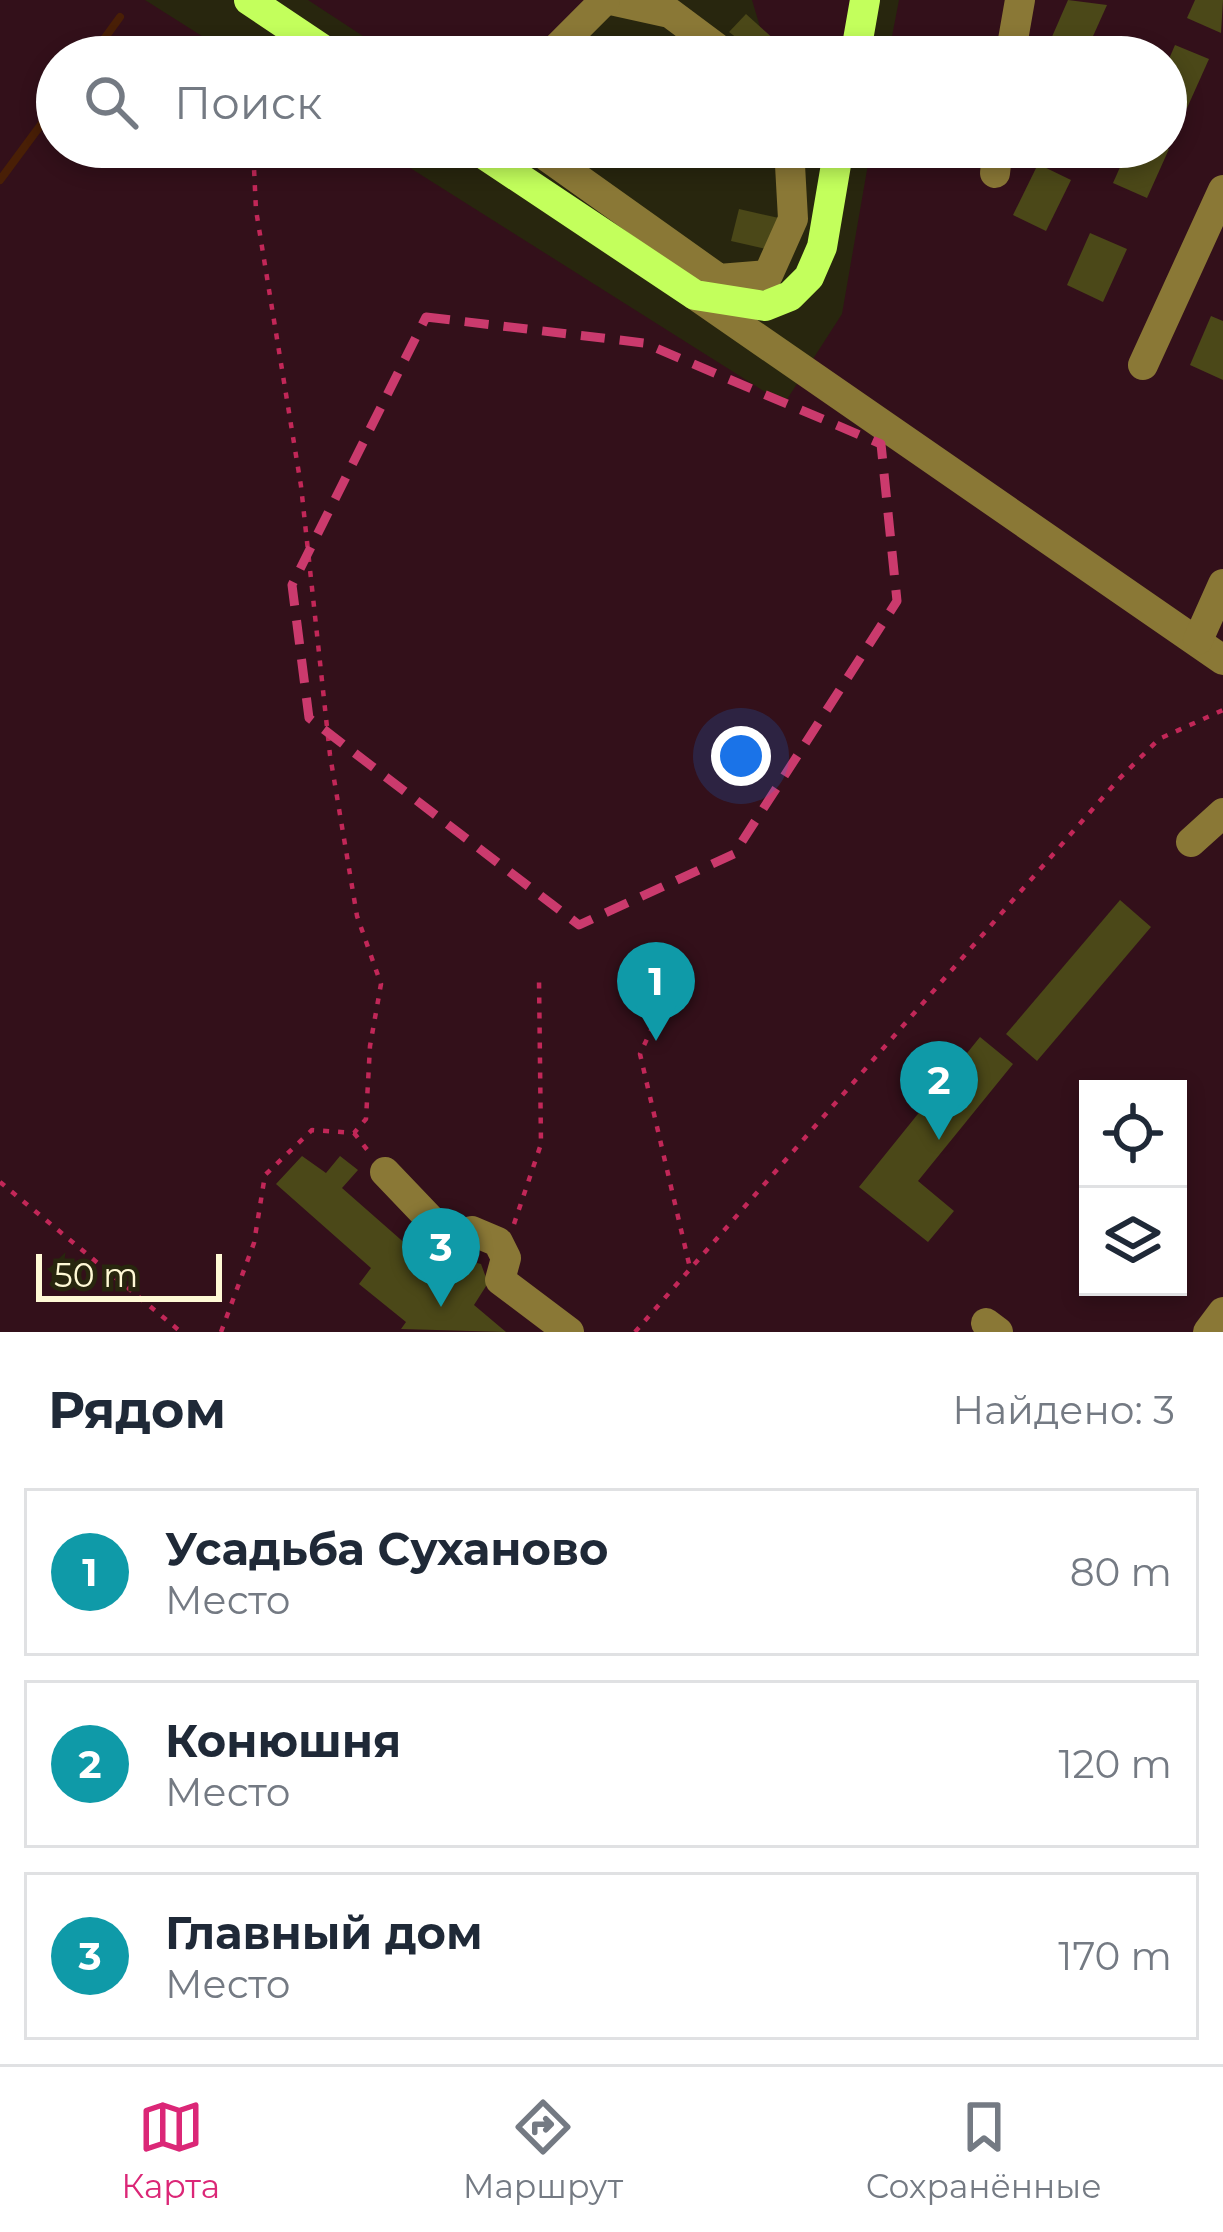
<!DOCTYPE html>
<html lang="ru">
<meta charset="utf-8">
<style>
:root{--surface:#fff;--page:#f6f6f7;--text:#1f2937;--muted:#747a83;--line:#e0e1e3;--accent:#db2777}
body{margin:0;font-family:Montserrat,sans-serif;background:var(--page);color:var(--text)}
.controls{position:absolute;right:36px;bottom:36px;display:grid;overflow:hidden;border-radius:0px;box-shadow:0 6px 18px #0003}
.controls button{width:108px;height:108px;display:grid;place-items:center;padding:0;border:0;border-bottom:3px solid var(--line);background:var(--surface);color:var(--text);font:60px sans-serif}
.scale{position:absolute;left:36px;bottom:30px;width:186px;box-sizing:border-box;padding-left:12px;border:6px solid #fff9d5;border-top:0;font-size:33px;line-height:42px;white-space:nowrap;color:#fff9d5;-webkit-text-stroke:9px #28260e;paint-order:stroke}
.you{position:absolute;left:741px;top:756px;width:42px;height:42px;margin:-30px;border:9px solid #fff;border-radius:50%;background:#1a73e8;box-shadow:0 0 0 18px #1a73e833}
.badge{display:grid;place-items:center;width:78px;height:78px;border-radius:50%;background:var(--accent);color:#fff;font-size:39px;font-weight:700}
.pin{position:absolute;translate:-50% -99px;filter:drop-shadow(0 3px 6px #0008)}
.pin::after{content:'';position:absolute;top:63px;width:42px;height:36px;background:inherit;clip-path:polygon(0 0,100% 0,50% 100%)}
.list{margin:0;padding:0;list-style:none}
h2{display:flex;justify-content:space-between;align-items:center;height:156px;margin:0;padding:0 48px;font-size:51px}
h2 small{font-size:39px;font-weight:400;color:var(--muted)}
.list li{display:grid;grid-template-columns:78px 1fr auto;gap:36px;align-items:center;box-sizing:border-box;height:168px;margin:0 24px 24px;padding:0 24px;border:3px solid var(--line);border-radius:0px}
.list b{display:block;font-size:45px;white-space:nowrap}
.list p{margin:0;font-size:39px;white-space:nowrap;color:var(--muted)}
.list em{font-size:39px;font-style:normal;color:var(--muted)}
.icon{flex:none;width:66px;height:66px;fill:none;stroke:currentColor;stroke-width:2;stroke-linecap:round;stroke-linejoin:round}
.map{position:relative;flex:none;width:1223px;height:1332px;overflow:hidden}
.search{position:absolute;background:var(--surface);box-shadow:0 6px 18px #0003;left:36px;right:36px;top:36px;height:132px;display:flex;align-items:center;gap:30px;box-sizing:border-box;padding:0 42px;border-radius:66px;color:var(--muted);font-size:45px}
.sheet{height:732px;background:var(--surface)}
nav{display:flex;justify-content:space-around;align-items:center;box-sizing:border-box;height:168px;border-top:3px solid var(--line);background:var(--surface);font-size:33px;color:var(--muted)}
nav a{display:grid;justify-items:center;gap:6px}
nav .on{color:var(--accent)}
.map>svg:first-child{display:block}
</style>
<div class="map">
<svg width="1223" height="1332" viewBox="0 0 1223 1332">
<rect width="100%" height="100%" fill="#28260e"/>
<g fill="#33101a" fill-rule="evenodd">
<path d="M0,0H145L235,57H57V147H377L784,404L842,314L871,147H1166V57H888L899,0H1223V1332H0ZM1088,1089H1178V1287H1088Z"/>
<path d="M308,0H605L548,57H395Z"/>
<path d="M752,0H850L841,57H769Z"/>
</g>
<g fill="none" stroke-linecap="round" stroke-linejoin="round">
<g stroke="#491f06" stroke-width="8">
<path d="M91,57L120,17"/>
<path d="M0,180L57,103"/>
</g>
</g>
<g fill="#4b4818">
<path d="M1068,0L1107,5L1085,54L1051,39Z"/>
<path d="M1195,0H1223L1221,33L1187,18Z"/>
<path d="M746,14L776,41L762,57L729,32Z"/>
<path d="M1175,45L1209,59L1187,108L1166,98V66Z"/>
<path d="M1129,147L1169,149L1147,198L1113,183Z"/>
<path d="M1038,164L1071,180L1046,231L1013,215Z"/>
<path d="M739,209L779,218L771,250L731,241Z"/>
<path d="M1090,233L1127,249L1103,302L1067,285Z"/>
<path d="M1211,316L1223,321V380L1190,365Z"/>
<path d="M1120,900L1151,927L1037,1061L1006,1034Z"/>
<path d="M980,1037L1013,1064L918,1181L954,1211L928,1242L859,1187Z"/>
<path d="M302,1156L326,1173L340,1156L358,1170L342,1188L441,1275L461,1259L481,1264L488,1283L474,1305L506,1332L401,1329L406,1322L359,1284L371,1268L276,1184Z"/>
</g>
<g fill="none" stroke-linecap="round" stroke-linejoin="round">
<g stroke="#c22758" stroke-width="4.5" stroke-dasharray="6 9" stroke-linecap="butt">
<path d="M249,57L252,33"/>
<path d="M653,1026L640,1054L690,1268"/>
<path d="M354,1133L369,1152"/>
<path d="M0,1182L181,1332"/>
<path d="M514,1224L541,1144L539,979"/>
<path d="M221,1332L254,1243L265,1175L312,1130L354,1133L366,1119L370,1046L381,984L357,916L330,755L301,486L256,210L253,147"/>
<path d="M635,1332L1119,779L1159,739L1223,710"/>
</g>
<g stroke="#8a7836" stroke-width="30">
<path d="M611,0L670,13L729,57"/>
<path d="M548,57L605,0"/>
<path d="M1010,57L1020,0"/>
<path d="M542,147V153L719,279L768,275L793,219L789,147"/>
<path d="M995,173L998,147"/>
<path d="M695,295L1223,660"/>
<path d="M1143,365L1223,190"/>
<path d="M1198,640L1223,584"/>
<path d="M1191,842L1223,813"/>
<path d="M385,1172L449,1239L472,1231L498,1242L506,1258L500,1280L569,1332"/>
<path d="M986,1323L998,1332"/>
<path d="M1208,1332L1223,1312"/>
</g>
<g stroke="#c3ff5c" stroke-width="30">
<path d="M249,0L334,57"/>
<path d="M855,57L865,0"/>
<path d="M473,147L695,295L765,306L790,296L809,277L822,247L839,147"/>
</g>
</g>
<path fill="none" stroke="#cb3a6d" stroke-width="9" stroke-dasharray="24 15" stroke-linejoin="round" d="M426,317L644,343L881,444L897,601L734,854L579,925L309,718L292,585Z"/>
</svg>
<div class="controls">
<button><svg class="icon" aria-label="locate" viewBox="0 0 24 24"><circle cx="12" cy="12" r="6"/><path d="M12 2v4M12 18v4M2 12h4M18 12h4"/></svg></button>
<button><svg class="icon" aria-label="layers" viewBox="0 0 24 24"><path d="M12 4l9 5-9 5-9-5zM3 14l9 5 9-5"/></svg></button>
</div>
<div class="scale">50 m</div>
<div class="you"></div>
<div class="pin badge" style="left:656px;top:1041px;background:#0f9aa8">1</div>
<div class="pin badge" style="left:939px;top:1140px;background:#0f9aa8">2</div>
<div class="pin badge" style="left:441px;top:1307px;background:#0f9aa8">3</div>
<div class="search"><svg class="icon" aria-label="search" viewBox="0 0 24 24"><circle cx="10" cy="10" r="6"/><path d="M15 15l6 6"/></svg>Поиск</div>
</div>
<section class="sheet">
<h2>Рядом<small>Найдено: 3</small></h2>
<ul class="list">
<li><span class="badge" style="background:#0f9aa8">1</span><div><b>Усадьба Суханово</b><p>Место</p></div><em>80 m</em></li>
<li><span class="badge" style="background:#0f9aa8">2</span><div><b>Конюшня</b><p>Место</p></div><em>120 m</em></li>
<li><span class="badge" style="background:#0f9aa8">3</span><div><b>Главный дом</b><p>Место</p></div><em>170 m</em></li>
</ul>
</section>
<nav>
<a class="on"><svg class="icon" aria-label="map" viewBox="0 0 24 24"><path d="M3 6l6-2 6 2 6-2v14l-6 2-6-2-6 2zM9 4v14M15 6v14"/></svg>Карта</a>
<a><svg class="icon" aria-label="directions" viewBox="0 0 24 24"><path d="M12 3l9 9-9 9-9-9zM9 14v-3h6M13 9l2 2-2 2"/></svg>Маршрут</a>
<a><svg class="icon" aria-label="saved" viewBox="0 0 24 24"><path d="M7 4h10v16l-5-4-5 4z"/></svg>Сохранённые</a>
</nav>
